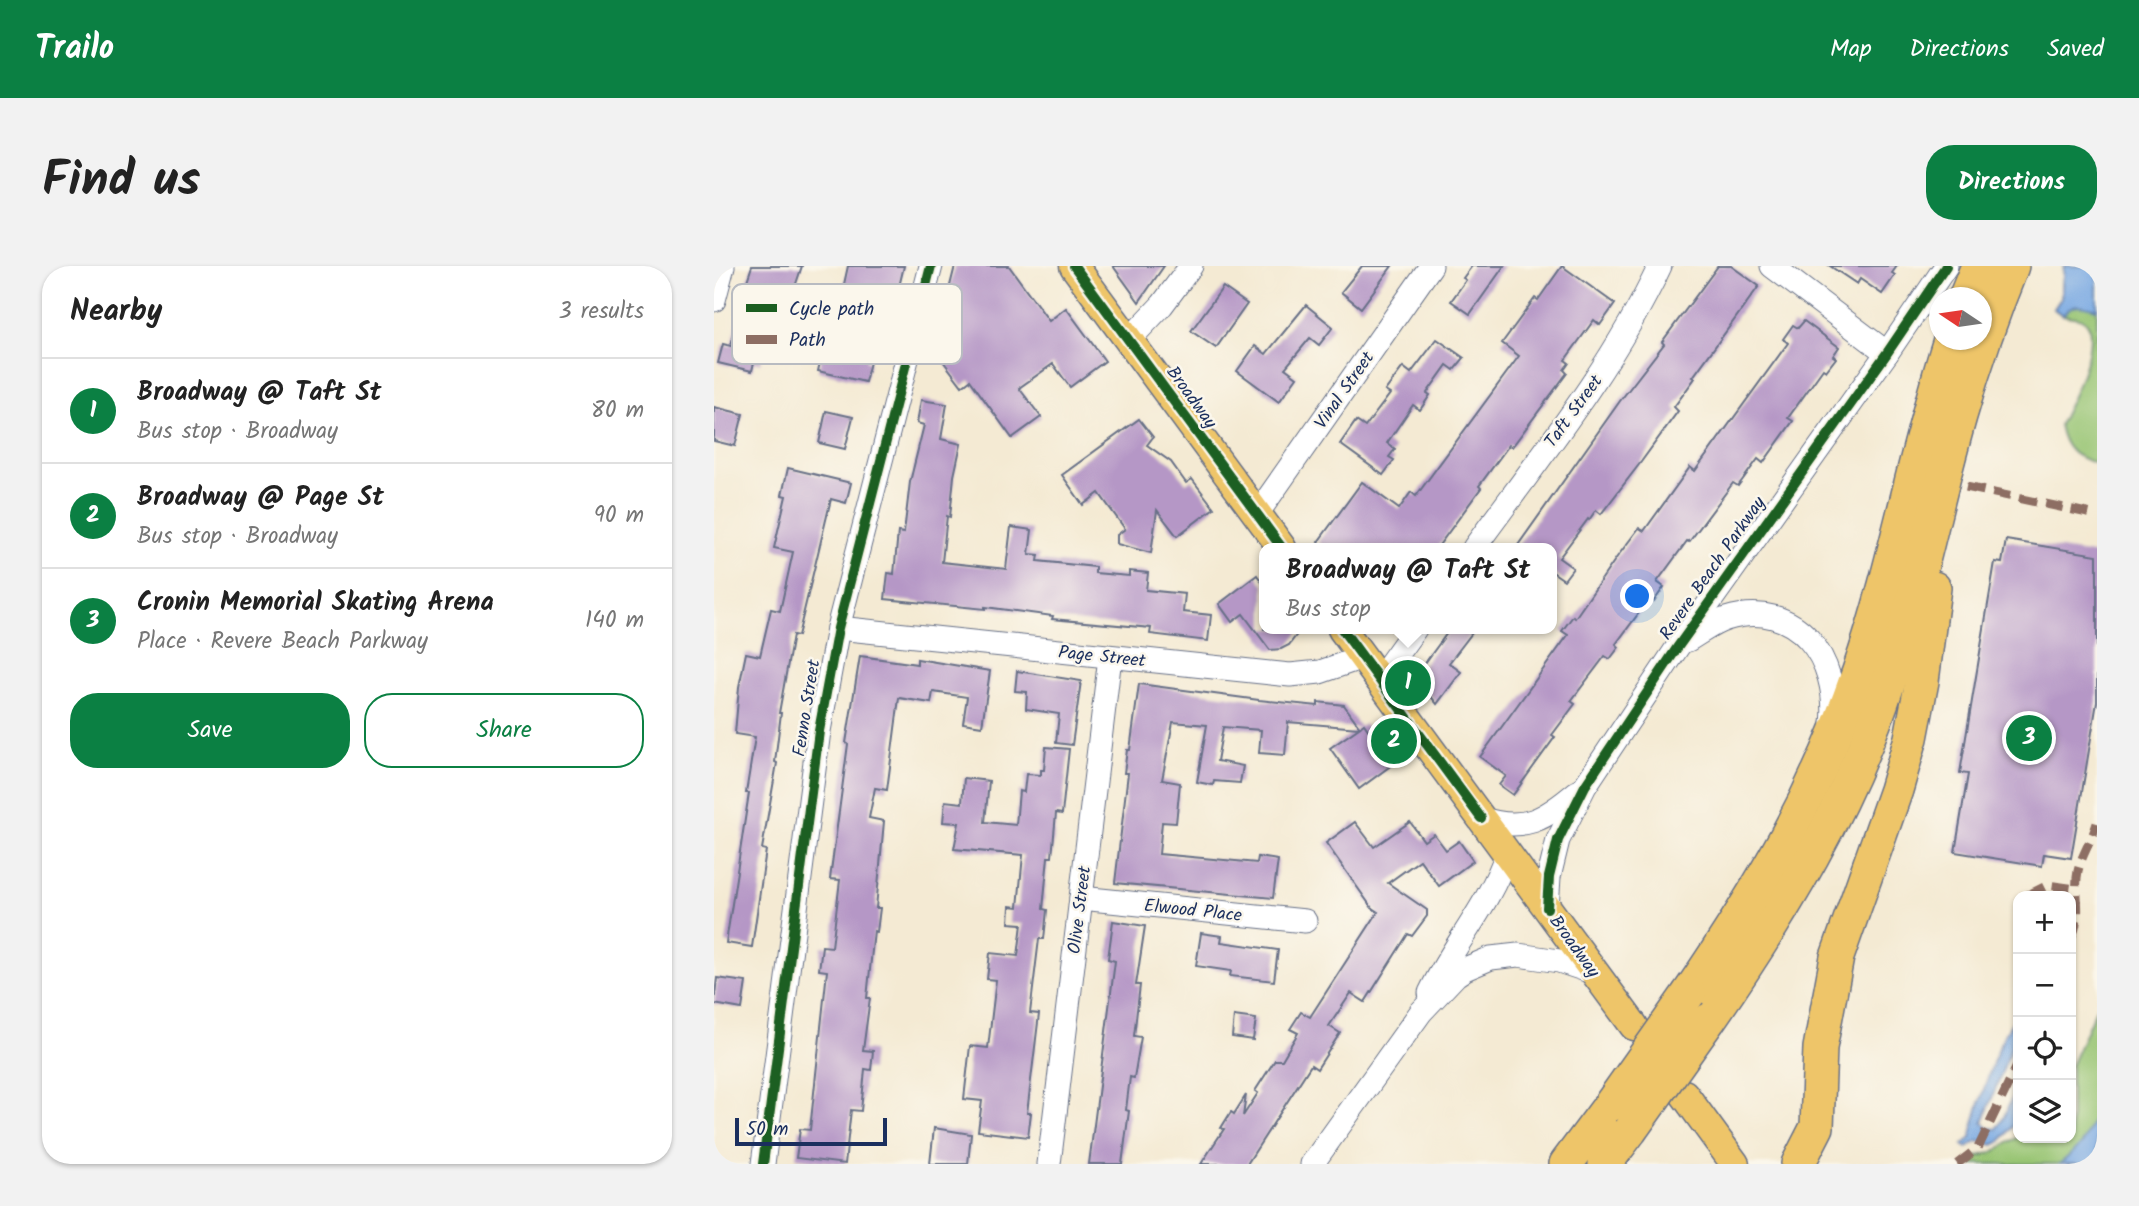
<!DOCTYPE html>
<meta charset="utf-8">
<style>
:root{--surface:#fff;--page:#f2f2f2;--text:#222;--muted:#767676;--line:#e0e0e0;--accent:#0b8043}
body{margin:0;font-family:Kalam,sans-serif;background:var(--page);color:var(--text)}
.controls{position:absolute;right:21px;bottom:21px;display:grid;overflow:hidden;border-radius:14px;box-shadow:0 2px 5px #0004}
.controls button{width:63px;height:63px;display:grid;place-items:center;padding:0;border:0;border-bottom:2px solid var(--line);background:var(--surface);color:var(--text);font:35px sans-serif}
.compass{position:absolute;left:1215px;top:21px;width:63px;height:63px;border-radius:50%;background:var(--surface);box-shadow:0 2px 5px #0004;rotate:283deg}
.scale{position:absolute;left:21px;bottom:18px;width:152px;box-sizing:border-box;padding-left:7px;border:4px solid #1b2f5e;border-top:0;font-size:19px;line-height:24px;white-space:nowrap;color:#1b2f5e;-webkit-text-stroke:5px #fbf7ec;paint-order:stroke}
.you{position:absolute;left:924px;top:331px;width:24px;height:24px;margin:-18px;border:5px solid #fff;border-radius:50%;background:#1a73e8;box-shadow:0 0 0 10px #1a73e833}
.badge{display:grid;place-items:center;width:46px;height:46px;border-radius:50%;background:var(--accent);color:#fff;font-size:23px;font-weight:700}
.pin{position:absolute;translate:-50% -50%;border:4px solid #fff;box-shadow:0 2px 7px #0006}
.popup{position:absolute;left:545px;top:277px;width:298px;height:91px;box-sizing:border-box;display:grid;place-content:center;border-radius:14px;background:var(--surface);filter:drop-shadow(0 2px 5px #0005);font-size:23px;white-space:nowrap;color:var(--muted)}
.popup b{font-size:26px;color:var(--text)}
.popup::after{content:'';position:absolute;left:50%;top:100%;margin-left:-14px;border:14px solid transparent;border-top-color:var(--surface)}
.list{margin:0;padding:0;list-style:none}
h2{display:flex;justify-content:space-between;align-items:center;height:91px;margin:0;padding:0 28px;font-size:30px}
h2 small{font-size:23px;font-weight:400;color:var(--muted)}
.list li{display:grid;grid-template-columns:46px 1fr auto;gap:21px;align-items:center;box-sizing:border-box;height:105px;padding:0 28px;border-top:2px solid var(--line)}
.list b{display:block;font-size:26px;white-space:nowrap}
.list p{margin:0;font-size:23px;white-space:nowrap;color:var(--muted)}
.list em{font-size:23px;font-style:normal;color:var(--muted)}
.actions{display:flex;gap:14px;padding:21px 28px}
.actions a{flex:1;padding:16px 0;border:2px solid var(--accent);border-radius:28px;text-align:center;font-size:24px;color:var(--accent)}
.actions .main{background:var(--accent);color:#fff}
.icon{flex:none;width:38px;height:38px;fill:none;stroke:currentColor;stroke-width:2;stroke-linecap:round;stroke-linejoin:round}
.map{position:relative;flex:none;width:1383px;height:898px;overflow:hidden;border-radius:28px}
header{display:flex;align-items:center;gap:42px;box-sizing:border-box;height:98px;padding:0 35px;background:var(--accent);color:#fff}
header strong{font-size:33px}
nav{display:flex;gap:38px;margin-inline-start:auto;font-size:24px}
.intro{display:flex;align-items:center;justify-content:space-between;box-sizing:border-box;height:168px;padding:0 42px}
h1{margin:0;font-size:49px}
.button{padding:18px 32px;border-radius:28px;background:var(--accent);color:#fff;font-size:24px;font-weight:700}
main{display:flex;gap:42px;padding:0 42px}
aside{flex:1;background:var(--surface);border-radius:28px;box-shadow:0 2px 5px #0004}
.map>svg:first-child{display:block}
</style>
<header>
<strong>Trailo</strong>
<nav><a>Map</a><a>Directions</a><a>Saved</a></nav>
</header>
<div class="intro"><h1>Find us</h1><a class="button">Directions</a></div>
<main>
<aside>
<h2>Nearby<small>3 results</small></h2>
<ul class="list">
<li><span class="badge">1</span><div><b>Broadway @ Taft St</b><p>Bus stop · Broadway</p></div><em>80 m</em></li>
<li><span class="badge">2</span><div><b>Broadway @ Page St</b><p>Bus stop · Broadway</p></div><em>90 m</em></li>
<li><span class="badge">3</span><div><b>Cronin Memorial Skating Arena</b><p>Place · Revere Beach Parkway</p></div><em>140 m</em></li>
</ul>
<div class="actions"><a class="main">Save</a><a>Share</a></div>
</aside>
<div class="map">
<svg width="1383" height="898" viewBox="0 0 1383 898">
<rect width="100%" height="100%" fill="#fbf7ec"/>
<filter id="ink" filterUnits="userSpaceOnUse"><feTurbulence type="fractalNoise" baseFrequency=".0143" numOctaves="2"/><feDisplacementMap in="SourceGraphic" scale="14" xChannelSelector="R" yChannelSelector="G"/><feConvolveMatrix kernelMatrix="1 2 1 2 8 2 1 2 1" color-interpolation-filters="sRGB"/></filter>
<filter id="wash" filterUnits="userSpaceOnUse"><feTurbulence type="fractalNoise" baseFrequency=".00686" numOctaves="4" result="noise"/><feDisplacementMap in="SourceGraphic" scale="28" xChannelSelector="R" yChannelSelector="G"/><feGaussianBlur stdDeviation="1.57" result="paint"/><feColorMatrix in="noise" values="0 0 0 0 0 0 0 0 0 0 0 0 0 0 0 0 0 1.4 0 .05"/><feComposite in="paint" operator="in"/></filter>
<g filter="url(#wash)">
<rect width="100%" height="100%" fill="#f4ead3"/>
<g fill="#97c472" stroke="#597a68" stroke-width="2">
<path d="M1350,0H1383V198C1360,190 1350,185 1345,159C1357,136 1383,83 1374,58C1366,49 1359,52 1349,49C1345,48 1343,45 1340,43L1347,32Z"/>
<path d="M1383,740V898H1256L1263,891L1279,886L1304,871L1357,872V800Z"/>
</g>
<g fill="#78a8e2" stroke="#4a6ca0" stroke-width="2">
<path d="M1350,0H1383V43C1368,39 1359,35 1349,49L1340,43L1347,32Z"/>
<path d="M1304,751V763L1269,856L1274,862L1283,863L1290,851L1304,817V854L1286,876L1280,879L1264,875L1253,882L1249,879L1257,872C1261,850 1287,760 1304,751Z"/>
<path d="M1383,847V898H1346L1368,878Z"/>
</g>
<g id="blocks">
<g fill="#b597c6">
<path d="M38,0H88L72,47L59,43L46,97L40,96L38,105L4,97L9,78L17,80L28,30Z"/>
<path d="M134,0H190L183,29L166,25L152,95L156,96L151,116L104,105L115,57H113L118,31L127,32Z"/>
<path d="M241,0H295L335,55L352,42L391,95L356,121L339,98L305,122L327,151L298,172L256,114L248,120L220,83Z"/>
<path d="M399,0H450L425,36Z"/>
<path d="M648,0H678L647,42L627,26Z"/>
<path d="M758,0H790L756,48L737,35L752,14L749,12Z"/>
<path d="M848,0L901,38L886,59L880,54L851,94L855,97L850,104L853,107L798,181L795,179L765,220L767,222L723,282H612L604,276L648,216L685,243L697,226L702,230L805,90L788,77L821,32L824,34Z"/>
<path d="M1004,0H1017L1045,20L979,111L981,112L960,141L964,145L927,196L887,248L882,244L875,254L874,253L845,292L859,302L850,314L837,305V282H802L906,135L950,78L948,76Z"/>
<path d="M1116,0H1183L1178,7L1181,9L1168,28L1146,13L1143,18Z"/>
<path d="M509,21L533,38L502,82L477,65Z"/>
<path d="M592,39L619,61L605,79L596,72L571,102L583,111L565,136L523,105L541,80L552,88Z"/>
<path d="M1090,55L1125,81L1119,90L1122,92L1112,105L1109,103L1074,152L1079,155L1049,197L1044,193L1024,220L1019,217L975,276L973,275L943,316L950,321L940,335L936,332L902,378L905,381L896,393L891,390L857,435L861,438L838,469L841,471L799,529L785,519L792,510L766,491L854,369L848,365L859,350L861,352L903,291L925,262L930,265L976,201L981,205L1074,77L1069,73L1079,59L1084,62Z"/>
<path d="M723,73L750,92L740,104L733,99L713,127L716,129L706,144L699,139L673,177L681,183L675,191L680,194L669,209L626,178L642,155L651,161L676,128L671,125L689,101L697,107Z"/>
<path d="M207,134L233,138L227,173L247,178L240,210L236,251L233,250L228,296L292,303L297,261L318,264L315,288L325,289L324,295L381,301V307L415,310V305L434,307L432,324L471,328L469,346L497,349L494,375L436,368L437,362L338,353L339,350L271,341V343L171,333L174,307L180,308L184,266L190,267L196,216L210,159L203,157Z"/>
<path d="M0,141L29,148L21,180L0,175Z"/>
<path d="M112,145L139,151L131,183L105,177Z"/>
<path d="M425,153L439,171L433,179L457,196L472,217L478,213L500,242L463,270L443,244L437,287L403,278V269L411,263L385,227L369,239L348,209Z"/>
<path d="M74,202L137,217L132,237L117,233L84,370L79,369L65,447H67L61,496L63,497L48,583L52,584L38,681L12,677L35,527H32L41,471L21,468L25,421L32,387L46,390L57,343L66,345L79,286L60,282L72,230L68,229Z"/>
<path d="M1292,274L1383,289V436L1357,592L1330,588L1328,600L1241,586L1254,508L1246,507L1281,296L1288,297Z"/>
<path d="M543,309L550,319V363H587L575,379L567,383L556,384L529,348L518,356L505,338Z"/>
<path d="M736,363H761L735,397L747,406L723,438L704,414L703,408Z"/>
<path d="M146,390L203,398V393L276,405L268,460L249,457L253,431L219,426L217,437L185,432L173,524L161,522L155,552L170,555L162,642H166L163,666L160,665L153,732H156L149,784L159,785L157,804L151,803L147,845L137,844L131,898L82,892L86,863L96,864L113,705L105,704L108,680L118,681L126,614L116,613L134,478L132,477Z"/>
<path d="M303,405L367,415L358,479L342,477L345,448L312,443L313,426L301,425Z"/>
<path d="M425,418L545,434L604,440V436L630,439L646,461L650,458L679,498L645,523L616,482L645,462L574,456L571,489L545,487L547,464L509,461L503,495L529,500L526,517L500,515L499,519L483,516L493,459L459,456L448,514L466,517L462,557L448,556L445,588L543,597L544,591L564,594L559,632L401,617L414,507H410L413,484H416Z"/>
<path d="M332,481L355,483L348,548L342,547L338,591H334L329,643L333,644L330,673H325L316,747L325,748L313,847H317L314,871L264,865L268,835L250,833L256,780L274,782L282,714L273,713L276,687L304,690L308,658L295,657L296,640L304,641L309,589L240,583L245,557L229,556L231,535L248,537L250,512L275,515L271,556L302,559L305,525L310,526L312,508L327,509V504H330Z"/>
<path d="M641,556L660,581L696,556L710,575L720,568L732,584L745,575L759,595L725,620L706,594L674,617L713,644V650L698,670L694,668L651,736L637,727L615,760L626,767L603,803L597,799L533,898H487L510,863L507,862L517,846L520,848L532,829L529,850L544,827L541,825L561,794H568L584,767L576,763L587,746L596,751L664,646L658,642L612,577Z"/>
<path d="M399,655L431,660L422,719H426L420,770L427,771L420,812L416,811L412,844L415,845L408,898H375L401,695L394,693Z"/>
<path d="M487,667L508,670L507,676L564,684L560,715L516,710L517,705L482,700Z"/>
<path d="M3,712L32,716L28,743L0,738Z"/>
<path d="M520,750L542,753L539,774L518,771Z"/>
<path d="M220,862L257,868L254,898H216Z"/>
</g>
</g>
</g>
<g filter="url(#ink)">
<use href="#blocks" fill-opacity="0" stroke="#677087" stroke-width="2"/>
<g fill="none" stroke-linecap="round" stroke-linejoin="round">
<defs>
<g id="minor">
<path d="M1058,0L1173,87"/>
<path d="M0,34L9,0"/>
<path d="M415,74L448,39L477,0"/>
<path d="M543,248L717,0"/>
<path d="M760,282C826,191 898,102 946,0"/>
<path d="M124,362L576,409L606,406L649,391"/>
<path d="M974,374C986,367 999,357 1012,353C1083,331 1126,394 1119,458"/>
<path d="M665,413L701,363"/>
<path d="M767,552C810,567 831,553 863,526"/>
<path d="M367,632L591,655"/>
<path d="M833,642L835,611L844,574L871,520L963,382L1173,87L1232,0"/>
<path d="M716,727C739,679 776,638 793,587"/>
<path d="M49,898L105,465L124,362L217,0"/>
<path d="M335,898L396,391"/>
<path d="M598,898L707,746L742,709L751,703L777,692L804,689L845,695L881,707"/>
</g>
<g id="major">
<path d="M360,0L568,282"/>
<path d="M628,363L920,760"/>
<path d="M970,828L1021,898"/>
</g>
<g id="highway">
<path d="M1251,32L1264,0"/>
<path d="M975,727C1047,622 1103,527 1145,405C1182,297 1201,183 1236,74"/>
<path d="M995,754C1070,646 1134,541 1175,415C1204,328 1221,238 1246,150C1261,98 1278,49 1298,0"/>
<path d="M852,898L896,839"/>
<path d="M891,898L916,865"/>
<path d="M1084,898L1103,861L1106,782L1123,691L1182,524L1197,472L1208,415L1220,322"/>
</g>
</defs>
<use href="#minor" stroke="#677087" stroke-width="25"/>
<use href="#major" stroke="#677087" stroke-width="31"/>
<use href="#highway" stroke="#677087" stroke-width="36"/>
<use href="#minor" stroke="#fff" stroke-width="23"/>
<use href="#major" stroke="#eec569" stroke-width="28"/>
<use href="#highway" stroke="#eec569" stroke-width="33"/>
<defs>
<g id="highway-bridge">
<path d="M896,839L975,727"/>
<path d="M916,865L995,754"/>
</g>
</defs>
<use href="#highway-bridge" stroke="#677087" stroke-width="36" stroke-linecap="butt"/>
<use href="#highway-bridge" stroke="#eec569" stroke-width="33"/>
<g stroke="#8d6e63" stroke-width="9" stroke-dasharray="18 9" stroke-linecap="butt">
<path d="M1252,221L1383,249"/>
<path d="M1314,629L1334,619L1363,623"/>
<path d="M1357,672C1370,647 1359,629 1364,605C1368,588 1378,574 1383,557"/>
<path d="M1243,898L1264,882L1304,798"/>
</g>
<defs>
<g id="cycleway">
<path d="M360,0L568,282"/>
<path d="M628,363L767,552"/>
<path d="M833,642L835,611L844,574L871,520L963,382L1173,87L1232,0"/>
<path d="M49,898L105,465L124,362L217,0"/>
</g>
</defs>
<use href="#cycleway" stroke="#fbf7ec" stroke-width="15"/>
<use href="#cycleway" stroke="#1b5e20" stroke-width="10"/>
</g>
</g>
<g text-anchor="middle" stroke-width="5" stroke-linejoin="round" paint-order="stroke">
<g font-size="18" fill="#1b2f5e" stroke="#fbf7ec">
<text transform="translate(630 124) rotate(-55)" y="6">Vinal Street</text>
<text transform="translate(478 131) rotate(54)" y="6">Broadway</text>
<text transform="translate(859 145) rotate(-54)" y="6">Taft Street</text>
<text transform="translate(998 302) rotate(-55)" y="6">Revere Beach Parkway</text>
<text transform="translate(388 390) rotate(6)" y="6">Page Street</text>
<text transform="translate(92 442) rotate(-81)" y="6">Fenno Street</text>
<text transform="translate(365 644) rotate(-83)" y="6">Olive Street</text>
<text transform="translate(479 644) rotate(6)" y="6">Elwood Place</text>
<text transform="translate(861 680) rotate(54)" y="6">Broadway</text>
</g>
</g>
<rect x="18" y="18" width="230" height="80" rx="10" fill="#fbf7ec" stroke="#b8bbc1" stroke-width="2"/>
<rect x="32" y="38" width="31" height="8" fill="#1b5e20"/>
<rect x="32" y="69" width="31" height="9" fill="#8d6e63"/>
<g font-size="19" fill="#1b2f5e">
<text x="75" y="49">Cycle path</text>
<text x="75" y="80">Path</text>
</g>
</svg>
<div class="controls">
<button>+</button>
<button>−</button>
<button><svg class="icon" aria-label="locate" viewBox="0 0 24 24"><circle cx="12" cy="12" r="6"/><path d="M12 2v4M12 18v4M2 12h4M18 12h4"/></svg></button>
<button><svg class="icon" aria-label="layers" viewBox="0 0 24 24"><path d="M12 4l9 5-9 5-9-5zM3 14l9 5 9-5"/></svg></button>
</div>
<svg class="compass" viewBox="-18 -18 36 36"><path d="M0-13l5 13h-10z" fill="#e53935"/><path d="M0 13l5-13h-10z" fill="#767676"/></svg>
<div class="scale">50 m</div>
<div class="you"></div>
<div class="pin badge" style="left:694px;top:417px">1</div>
<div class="popup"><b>Broadway @ Taft St</b>Bus stop</div>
<div class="pin badge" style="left:680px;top:475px">2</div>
<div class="pin badge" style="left:1315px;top:472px">3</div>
</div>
</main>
